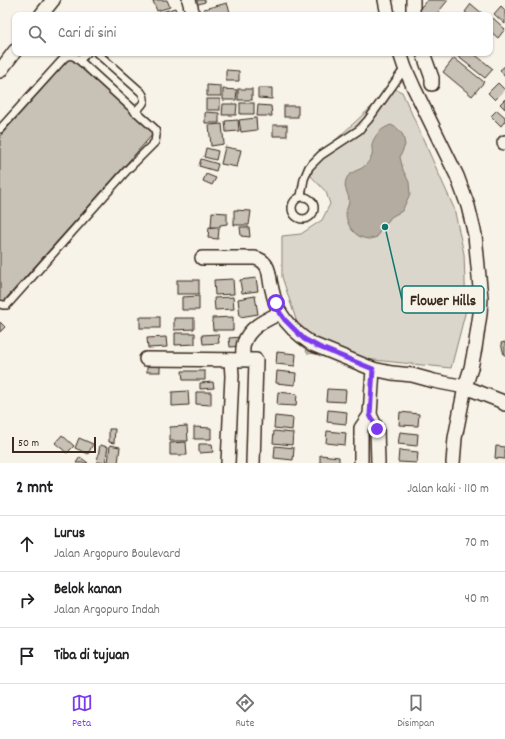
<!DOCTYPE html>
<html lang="id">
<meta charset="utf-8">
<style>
:root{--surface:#fff;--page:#f2f2f2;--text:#202124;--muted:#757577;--line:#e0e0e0;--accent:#7c3aed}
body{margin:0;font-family:Dekko,sans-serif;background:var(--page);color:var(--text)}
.scale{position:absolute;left:12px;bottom:10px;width:84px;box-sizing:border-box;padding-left:4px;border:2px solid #3b2a1e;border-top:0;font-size:11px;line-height:14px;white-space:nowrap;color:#3b2a1e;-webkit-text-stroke:3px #f7f3e8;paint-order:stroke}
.stop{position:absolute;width:12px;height:12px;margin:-9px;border:3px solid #7c3aed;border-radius:50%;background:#fff}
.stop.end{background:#7c3aed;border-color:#fff;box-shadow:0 1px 4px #0008}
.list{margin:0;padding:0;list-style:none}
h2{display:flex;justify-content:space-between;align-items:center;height:52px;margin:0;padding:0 16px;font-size:17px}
h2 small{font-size:13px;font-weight:400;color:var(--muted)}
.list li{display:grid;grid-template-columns:26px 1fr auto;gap:12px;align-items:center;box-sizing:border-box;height:56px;padding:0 16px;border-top:1px solid var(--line)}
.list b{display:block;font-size:15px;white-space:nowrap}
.list p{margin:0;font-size:13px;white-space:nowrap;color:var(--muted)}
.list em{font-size:13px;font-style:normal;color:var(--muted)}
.icon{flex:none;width:22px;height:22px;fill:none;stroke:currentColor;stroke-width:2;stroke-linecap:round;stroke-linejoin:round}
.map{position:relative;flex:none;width:505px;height:463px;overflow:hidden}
.search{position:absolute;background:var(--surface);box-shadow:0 1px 3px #0004;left:12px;right:12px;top:12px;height:44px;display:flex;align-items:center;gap:10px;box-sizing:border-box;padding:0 14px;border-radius:8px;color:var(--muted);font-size:15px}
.sheet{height:220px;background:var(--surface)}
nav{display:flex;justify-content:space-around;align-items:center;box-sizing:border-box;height:56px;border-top:1px solid var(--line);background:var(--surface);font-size:11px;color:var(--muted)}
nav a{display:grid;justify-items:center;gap:2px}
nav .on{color:var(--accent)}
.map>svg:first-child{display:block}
</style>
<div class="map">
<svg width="505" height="463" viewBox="0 0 505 463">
<rect width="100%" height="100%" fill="#f7f3e8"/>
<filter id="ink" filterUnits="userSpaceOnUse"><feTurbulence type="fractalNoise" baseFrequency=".025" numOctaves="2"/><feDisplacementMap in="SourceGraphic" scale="8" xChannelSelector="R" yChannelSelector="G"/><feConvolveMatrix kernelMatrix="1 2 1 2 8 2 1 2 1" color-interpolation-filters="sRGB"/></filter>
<g filter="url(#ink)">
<path fill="#dbd6cb" stroke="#8b8074" d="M392,88L402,92L454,208L464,254L466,310L451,368L307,353L282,277V236L301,234L322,220L330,204L326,192L311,176L316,158Z"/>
<path fill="#b4aca0" stroke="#84786c" d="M391,125L397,128L403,135L405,145L400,157L403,170L409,182L410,194L402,211L391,217L386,224L381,228L377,237C374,238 371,239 368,239C355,238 346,225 346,213C346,209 349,205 349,201C349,193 343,189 346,180C348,173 356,171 362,168C365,166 367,163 369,161C375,153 371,151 372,144C375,134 382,128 391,125Z"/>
<g fill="#c8c1b6" stroke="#3b2a1e">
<path d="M157,0H167L170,7L157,11L153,1Z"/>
<path d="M190,0H205V2L192,6Z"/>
<path d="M427,0H448L436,15H421L417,12Z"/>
<path d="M227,3L231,15H206L204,9Z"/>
<path d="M471,4L484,15H469L465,12Z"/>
<path d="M501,6L505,10V24L494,14Z"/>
<path d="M175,8L178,15H163L162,12Z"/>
<path d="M493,18L505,29L498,38L490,31V22Z"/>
<path d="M458,53H473L493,69L485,78L456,55Z"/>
<path d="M70,58L154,133L3,302L0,300V136Z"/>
<path d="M454,58L484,82L472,96L443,72Z"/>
<path d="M505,66V77L500,70Z"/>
<path d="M226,70L239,71V81H226Z"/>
<path d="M498,83L505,90L495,100L488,93Z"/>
<path d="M207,85L221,86V96H207Z"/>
<path d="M258,88H272V99L258,98Z"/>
<path d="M223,89L237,90L236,100H223Z"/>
<rect x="238" y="89" width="14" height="11"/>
<rect x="206" y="99" width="14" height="11"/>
<path d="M505,99V109L500,104Z"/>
<rect x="240" y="103" width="14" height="11"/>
<path d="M223,104H237L236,115H222Z"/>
<path d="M258,105L271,106L272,116H257Z"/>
<rect x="284" y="106" width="14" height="11"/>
<path d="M497,110L505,117V121L501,126L491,116Z"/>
<path d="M205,112L219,113V123H205Z"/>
<path d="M256,118L257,130L241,132L239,120Z"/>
<path d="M238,120L239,131L226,132L225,121Z"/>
<path d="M222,124L224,144L211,146L209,125Z"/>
<rect x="273" y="125" width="14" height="11"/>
<path d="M225,147L241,150L237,167L221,164Z"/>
<path d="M206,148L218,151L216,160L204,157Z"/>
<path d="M201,159L218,164L216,171L199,166Z"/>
<path d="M206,174L216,178L212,185L203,181Z"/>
<path d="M234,210L251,211L249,225H234Z"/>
<path d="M212,212L227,213V224L220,225V227H211Z"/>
<path d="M209,227L219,229L218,239L208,238Z"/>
<path d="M240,227H249L250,237L241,236Z"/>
<path d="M256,278L258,291L242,293L240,280Z"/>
<path d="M233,279L234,294L215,295L214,280Z"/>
<rect x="177" y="280" width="22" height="14"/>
<path d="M199,296V310H182V297Z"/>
<path d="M255,296L258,314L240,317L238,299Z"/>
<path d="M233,297L234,309L215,310L214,298Z"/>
<rect x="140" y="317" width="20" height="11"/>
<path d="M233,317V330H213L212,318Z"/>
<path d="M174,318H194V329L174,330Z"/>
<path d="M0,322L5,327L0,332Z"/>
<path d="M175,333H195V344L175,345Z"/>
<path d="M218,334L219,343L203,344L202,335Z"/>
<path d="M166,337L167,347L148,348L147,338Z"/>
<path d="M241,337V346L230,347L229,338Z"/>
<path d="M505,342V355H504L501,343Z"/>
<path d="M277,352L296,354L295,366L276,364Z"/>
<rect x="147" y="364" width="13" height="8"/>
<path d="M182,371H205V380H183Z"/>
<path d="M277,371L296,373L295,385L276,383Z"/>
<path d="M213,382L214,388L200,389V383Z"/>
<path d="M327,389L346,390L345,402L326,401Z"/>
<path d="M188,391L189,405L172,406V392Z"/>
<path d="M196,392H211V405L196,404Z"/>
<path d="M278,392L297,394L296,406L277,405Z"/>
<path d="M328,410L347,412L346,424L327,422Z"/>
<path d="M400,412L419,414L418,426L399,425Z"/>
<path d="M275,416L293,418L292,430L274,428Z"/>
<path d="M187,426L188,441H170V427Z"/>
<path d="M194,427L211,428V439H194Z"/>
<path d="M109,429H115L114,443L109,442Z"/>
<path d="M274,431L293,433L292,445L273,443Z"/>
<path d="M327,431L346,433L345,445L326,443Z"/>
<path d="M400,432L418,434L417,446L398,444Z"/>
<path d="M62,435L74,446L67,453L55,443Z"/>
<path d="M79,438L93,444L88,454L75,448Z"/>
<path d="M186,442L187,455H170V443Z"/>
<path d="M199,444H212L213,452L199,453Z"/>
<path d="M100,445L108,447L105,463L97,462Z"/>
<path d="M110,445L120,447L118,463H108Z"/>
<path d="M275,446L294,448L293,460L274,458Z"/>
<path d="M496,446L505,447V459L495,458Z"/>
<path d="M399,450L418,452L417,463L398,462Z"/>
<path d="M320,455L339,457V463H320Z"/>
<path d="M80,457L88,463H76Z"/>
</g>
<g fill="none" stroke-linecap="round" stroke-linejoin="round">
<defs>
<g id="lane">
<path d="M97,53L141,92C148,101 142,105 135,112"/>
<path d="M79,60L87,53"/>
<path d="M0,129L65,57C71,54 75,56 79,60L155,129L156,135L155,142L129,168L7,305H3L0,304"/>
<path d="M301,196L304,179L309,167L321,155L359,130L368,120L405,68"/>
<circle cx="303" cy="208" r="11"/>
</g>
<g id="street">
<path d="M189,0L193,15"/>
<path d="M385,0L388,15"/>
<path d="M41,15L53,0"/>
<path d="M413,15V0"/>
<path d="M400,53L405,68L414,88L457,176L468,206L475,235L481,298L480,314L475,348L471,368L465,387L455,438L453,463"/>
<path d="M423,53L432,78V84"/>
<path d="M0,71L15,51"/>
<path d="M504,143L505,142"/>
<path d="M202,258H255C259,259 263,261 265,264C270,269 269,278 271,285C273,294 275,306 281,314C288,326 300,336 312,344L373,369L392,373L412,375L434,381L465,387L501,401L505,404"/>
<path d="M146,359L256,360L253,463"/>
<path d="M243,359C243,354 242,348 244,343C249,327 266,320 280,313"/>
<path d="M370,415L377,429L378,463"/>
<path d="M228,463L232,376L231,360"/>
<path d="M361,463V428L370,415L373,369"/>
</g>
</defs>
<use href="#lane" stroke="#3b2a1e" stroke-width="10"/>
<use href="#street" stroke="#3b2a1e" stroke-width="16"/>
<use href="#lane" stroke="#f7f3e8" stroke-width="7"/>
<use href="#street" stroke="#f7f3e8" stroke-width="13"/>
</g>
</g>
<g fill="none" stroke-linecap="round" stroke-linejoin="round" filter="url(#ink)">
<path stroke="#7c3aed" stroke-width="5" d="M276,303L280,313L285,320L304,339L319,347L373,369L370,415L377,429"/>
</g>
<path fill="none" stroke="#0f766e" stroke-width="1.5" d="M385 227L402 300"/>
<circle fill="#0f766e" stroke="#f7f3e8" stroke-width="1.5" cx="385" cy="227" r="4"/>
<rect fill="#f7f3e8" stroke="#0f766e" stroke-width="1.5" x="402" y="286" width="82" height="27" rx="4"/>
<g font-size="15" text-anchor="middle" font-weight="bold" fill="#3b2a1e">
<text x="443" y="305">Flower Hills</text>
</g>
</svg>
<div class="scale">50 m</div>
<div class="stop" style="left:276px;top:303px"></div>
<div class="stop end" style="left:377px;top:429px"></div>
<div class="search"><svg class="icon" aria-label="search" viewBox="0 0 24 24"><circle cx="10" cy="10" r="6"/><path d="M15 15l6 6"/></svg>Cari di sini</div>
</div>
<section class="sheet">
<h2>2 mnt<small>Jalan kaki · 110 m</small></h2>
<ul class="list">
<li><svg class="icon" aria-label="ahead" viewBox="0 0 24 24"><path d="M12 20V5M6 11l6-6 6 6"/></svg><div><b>Lurus</b><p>Jalan Argopuro Boulevard</p></div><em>70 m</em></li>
<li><svg class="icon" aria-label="right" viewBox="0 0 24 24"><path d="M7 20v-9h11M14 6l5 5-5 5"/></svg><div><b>Belok kanan</b><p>Jalan Argopuro Indah</p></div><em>40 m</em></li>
<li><svg class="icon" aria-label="arrive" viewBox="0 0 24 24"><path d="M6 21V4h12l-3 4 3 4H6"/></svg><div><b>Tiba di tujuan</b></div></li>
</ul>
</section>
<nav>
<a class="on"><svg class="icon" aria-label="map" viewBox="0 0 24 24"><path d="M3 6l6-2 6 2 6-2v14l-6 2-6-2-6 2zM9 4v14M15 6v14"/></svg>Peta</a>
<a><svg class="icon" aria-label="directions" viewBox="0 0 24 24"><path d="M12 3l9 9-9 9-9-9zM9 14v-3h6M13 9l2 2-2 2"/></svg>Rute</a>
<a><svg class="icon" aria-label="saved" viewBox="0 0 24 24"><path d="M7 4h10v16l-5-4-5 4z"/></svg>Disimpan</a>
</nav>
